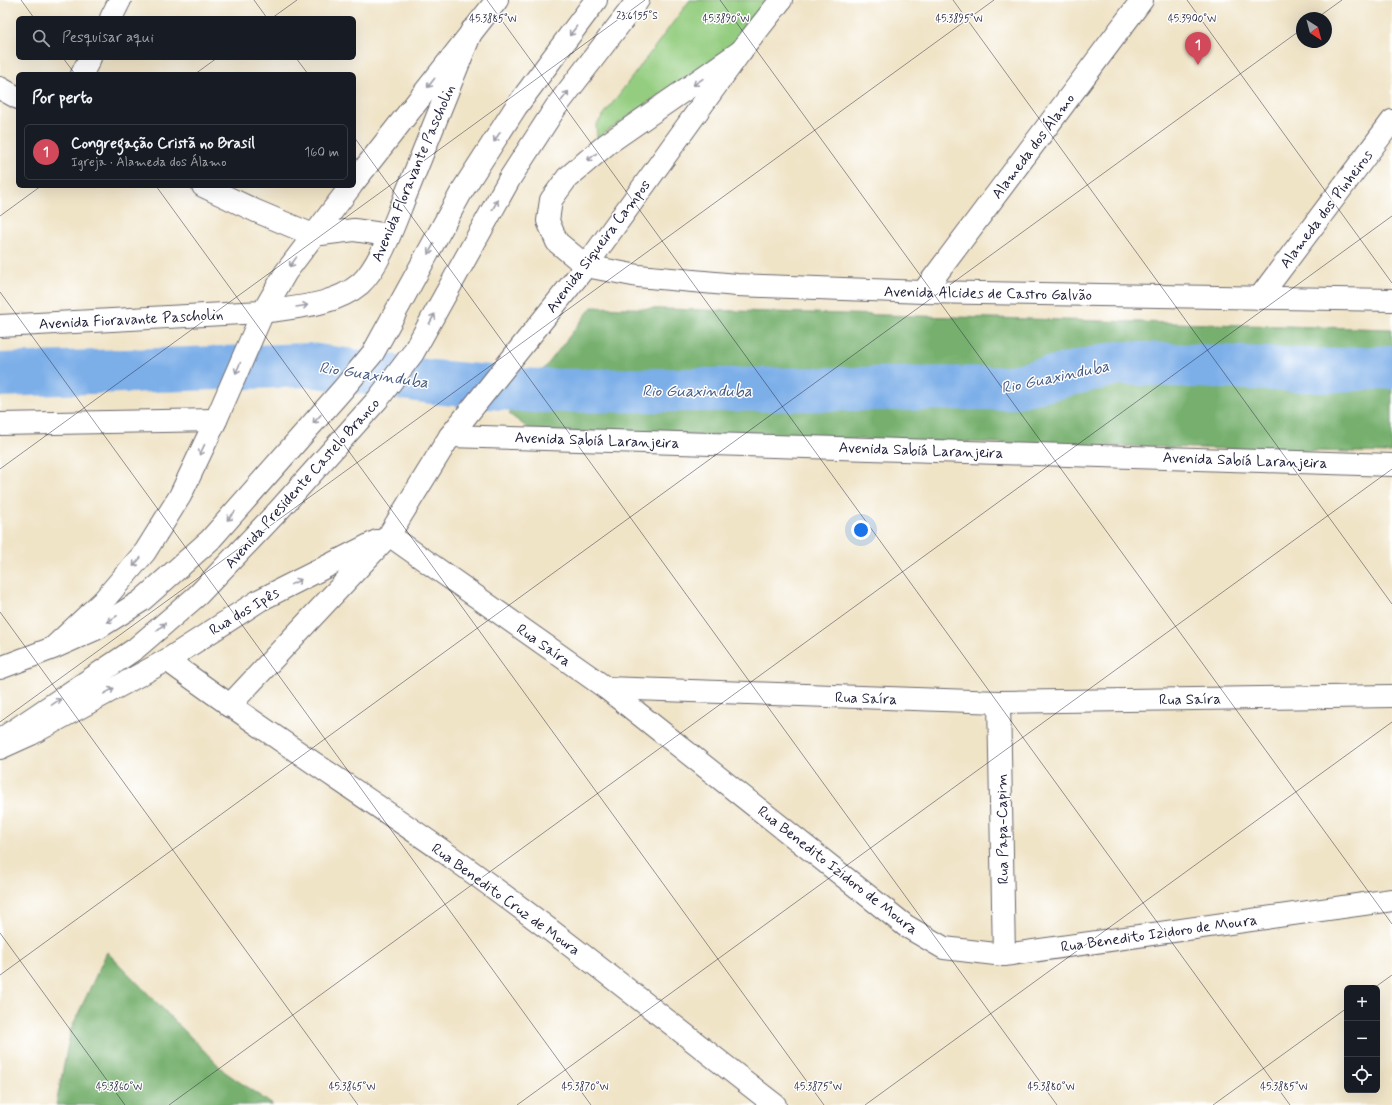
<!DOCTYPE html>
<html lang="pt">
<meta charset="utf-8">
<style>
:root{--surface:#171b24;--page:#20242c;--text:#f1f3f6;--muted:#9ea1a6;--line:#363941;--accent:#d1495b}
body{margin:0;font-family:Mynerve,sans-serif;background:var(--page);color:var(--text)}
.controls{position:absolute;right:12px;bottom:12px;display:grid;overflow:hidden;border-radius:6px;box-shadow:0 4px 16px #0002}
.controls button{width:36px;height:36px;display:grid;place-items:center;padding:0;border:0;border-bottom:1px solid var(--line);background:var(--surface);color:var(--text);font:20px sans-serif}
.compass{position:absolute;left:1296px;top:12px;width:36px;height:36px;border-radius:50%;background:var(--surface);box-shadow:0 4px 16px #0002;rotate:144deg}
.you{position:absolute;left:861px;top:530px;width:14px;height:14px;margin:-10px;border:3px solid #fff;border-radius:50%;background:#1a73e8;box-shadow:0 0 0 6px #1a73e833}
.badge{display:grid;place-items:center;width:26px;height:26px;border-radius:50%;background:var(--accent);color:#fff;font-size:13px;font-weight:700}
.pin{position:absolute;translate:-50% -33px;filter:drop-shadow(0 1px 2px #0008)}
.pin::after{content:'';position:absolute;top:21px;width:14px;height:12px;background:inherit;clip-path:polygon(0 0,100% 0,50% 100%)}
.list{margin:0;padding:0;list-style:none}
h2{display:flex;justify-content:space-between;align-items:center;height:52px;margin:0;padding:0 16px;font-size:17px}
h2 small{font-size:13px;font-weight:400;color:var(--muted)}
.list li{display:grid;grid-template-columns:26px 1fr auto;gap:12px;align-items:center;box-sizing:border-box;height:56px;margin:0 8px 8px;padding:0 8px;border:1px solid var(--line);border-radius:6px}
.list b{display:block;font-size:15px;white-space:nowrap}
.list p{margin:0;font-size:13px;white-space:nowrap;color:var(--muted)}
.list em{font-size:13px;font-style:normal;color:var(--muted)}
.icon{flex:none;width:22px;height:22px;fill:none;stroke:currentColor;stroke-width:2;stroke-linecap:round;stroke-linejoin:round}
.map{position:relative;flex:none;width:1392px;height:1105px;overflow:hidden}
.search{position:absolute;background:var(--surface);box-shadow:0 4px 16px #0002;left:16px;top:16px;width:340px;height:44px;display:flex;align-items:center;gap:10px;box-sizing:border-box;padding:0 14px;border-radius:6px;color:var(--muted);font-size:15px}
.panel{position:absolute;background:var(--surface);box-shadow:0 4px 16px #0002;left:16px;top:72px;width:340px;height:116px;border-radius:6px}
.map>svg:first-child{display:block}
</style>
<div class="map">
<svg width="1392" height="1105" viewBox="0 0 1392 1105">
<rect width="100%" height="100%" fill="#fff"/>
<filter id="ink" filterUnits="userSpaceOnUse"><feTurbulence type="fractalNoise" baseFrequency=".025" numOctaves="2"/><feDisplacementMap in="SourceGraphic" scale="8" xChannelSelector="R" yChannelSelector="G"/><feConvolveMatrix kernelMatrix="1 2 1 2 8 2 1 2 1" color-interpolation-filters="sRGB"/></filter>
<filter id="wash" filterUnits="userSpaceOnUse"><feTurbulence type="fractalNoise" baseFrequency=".012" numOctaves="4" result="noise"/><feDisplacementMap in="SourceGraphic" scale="16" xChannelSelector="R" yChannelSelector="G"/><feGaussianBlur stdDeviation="0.9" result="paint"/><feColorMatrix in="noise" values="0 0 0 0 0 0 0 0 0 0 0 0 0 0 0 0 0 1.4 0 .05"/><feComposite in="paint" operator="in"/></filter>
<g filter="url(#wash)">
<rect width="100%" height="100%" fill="#f0e4c7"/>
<path fill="#94cd80" stroke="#5b785e" d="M690,0H769L735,44L597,138L596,125Z"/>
<g fill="#77b06e" stroke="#4c6954">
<path d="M592,307L1392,329V453L532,431L509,414Z"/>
<path d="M107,952L225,1072L273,1105H56L71,1029Z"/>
</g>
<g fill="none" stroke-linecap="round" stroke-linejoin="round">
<path stroke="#7caee8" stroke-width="44" d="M0,375L310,365L432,382L536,391L1007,388L1119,363L1322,371L1392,367"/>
</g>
</g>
<g filter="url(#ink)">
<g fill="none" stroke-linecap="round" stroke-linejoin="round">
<defs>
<g id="minor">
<path d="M111,18L120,0"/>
<path d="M741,51L607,144L567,178L551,200L548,221L557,242L586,266L638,276L737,285L923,292L1392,300"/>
<path d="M82,74L90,58"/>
<path d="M0,88L18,98"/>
<path d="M354,182L497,0"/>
<path d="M203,186L256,211L313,235L354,230L389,235"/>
<path d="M923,292L1142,0"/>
<path d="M1259,298L1392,121"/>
<path d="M263,312C295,307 334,306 360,284C382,264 397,215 409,187C430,135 451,82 472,30"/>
<path d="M0,424L216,420"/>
<path d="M450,436L1392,465"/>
<path d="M389,535L606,688L999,702L1392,696"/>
<path d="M56,645L103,601L145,552L180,496L216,420L263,312L286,272L351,186"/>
<path d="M167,660C258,727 354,789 447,854C559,934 666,1020 775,1105"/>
<path d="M606,688L906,926L944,948L1004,955L1392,900"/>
<path d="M999,702L1004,955"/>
<path d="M229,706L389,535L450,436L586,266L741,51L781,0"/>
<path d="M0,748L31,734L167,660L260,600L377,541"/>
</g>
<g id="major">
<path d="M0,326L263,312"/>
<path d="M0,668L53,648L98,628L141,601L210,540L343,389L373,353L462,191L516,107L596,0"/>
<path d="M0,740L135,649L198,595L279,510L378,399L413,353L510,178L556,107L638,0"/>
</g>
</defs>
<use href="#minor" stroke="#6a666c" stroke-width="24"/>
<use href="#major" stroke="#6a666c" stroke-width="24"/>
<use href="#minor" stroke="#fff" stroke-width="22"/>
<use href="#major" stroke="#fff" stroke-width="22"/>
</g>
<defs><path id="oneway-shaft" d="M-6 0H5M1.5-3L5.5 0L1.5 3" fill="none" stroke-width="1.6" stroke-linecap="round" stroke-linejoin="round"/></defs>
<g stroke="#9c9ca7">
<use href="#oneway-shaft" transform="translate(573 31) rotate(127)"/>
<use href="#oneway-shaft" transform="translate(698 82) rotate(145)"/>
<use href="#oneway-shaft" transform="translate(431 83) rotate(128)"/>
<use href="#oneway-shaft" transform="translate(565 96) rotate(-53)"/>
<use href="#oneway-shaft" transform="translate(497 137) rotate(122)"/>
<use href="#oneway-shaft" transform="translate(592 157) rotate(140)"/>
<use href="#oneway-shaft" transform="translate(495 205) rotate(-61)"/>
<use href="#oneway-shaft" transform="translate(431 249) rotate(119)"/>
<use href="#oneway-shaft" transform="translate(293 262) rotate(126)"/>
<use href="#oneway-shaft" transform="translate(302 306) rotate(-9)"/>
<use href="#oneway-shaft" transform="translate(432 319) rotate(-61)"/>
<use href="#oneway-shaft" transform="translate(238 368) rotate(114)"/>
<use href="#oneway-shaft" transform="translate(317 419) rotate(132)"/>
<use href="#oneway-shaft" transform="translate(202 450) rotate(115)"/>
<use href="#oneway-shaft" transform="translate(231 516) rotate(132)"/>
<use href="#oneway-shaft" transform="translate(137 562) rotate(131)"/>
<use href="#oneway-shaft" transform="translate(296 582) rotate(-26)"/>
<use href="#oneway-shaft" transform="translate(112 619) rotate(147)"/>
<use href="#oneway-shaft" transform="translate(161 627) rotate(-41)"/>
<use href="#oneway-shaft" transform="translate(109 691) rotate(-29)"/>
<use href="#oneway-shaft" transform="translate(56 702) rotate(-34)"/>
</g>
</g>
<path fill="none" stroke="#22223b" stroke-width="1" stroke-opacity="0.45" d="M21,0L34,18M254,0L267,18M487,0L1290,1105M720,0L1392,924M953,0L1392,604M1187,0L1392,283M272,18L297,0M1317,18L1342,0M63,58L75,74M296,58L308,74M195,74L217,58M354,137L1057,1105M156,186L824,1105M0,216L41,186M0,292L591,1105M0,469L645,0M0,612L358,1105M0,722L994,0M0,933L125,1105M0,975L1302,29M1374,988L1392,975M169,1105L1392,216M517,1105L1392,469M865,1105L1392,722M1213,1105L1347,1008"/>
<g text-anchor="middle" stroke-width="3" stroke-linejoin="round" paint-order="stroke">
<g font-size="15" fill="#22223b" stroke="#fff">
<text transform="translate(1033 146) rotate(-53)" y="5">Alameda dos Álamo</text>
<text transform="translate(413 173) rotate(-67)" y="5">Avenida Floravante Pascholin</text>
<text transform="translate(1326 209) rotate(-53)" y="5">Alameda dos Pinheiros</text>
<text transform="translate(598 246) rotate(-53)" y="5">Avenida Siqueira Campos</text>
<text transform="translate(988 293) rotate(1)" y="5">Avenida Alcides de Castro Galvão</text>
<text transform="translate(131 319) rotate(-3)" y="5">Avenida Fioravante Pascholin</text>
<text transform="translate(597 440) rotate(2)" y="5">Avenida Sabiá Laranjeira</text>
<text transform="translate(921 450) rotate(2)" y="5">Avenida Sabiá Laranjeira</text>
<text transform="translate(1245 460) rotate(2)" y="5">Avenida Sabiá Laranjeira</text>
<text transform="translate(302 483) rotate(-48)" y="5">Avenida Presidente Castelo Branco</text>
<text transform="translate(244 611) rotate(-31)" y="5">Rua dos Ipês</text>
<text transform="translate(544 645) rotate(35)" y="5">Rua Saíra</text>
<text transform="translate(866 698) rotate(2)" y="5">Rua Saíra</text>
<text transform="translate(1190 699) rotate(-1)" y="5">Rua Saíra</text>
<text transform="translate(1002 829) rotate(-91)" y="5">Rua Papa-Capim</text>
<text transform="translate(838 870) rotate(38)" y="5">Rua Benedito Izidoro de Moura</text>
<text transform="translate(506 899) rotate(36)" y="5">Rua Benedito Cruz de Moura</text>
<text transform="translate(1159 933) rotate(-8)" y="5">Rua Benedito Izidoro de Moura</text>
</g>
<g font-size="16" font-style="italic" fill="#465a80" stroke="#fff">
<text transform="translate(374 374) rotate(8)" y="6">Rio Guaxinduba</text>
<text transform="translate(1055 376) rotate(-12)" y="6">Rio Guaxinduba</text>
<text x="697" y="396">Rio Guaxinduba</text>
</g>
</g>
<g font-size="10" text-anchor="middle" fill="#22223b" stroke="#fff" stroke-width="3" stroke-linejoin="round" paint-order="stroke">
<text x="637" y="19">23.6155°S</text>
<text x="493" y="22">45.3885°W</text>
<text x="726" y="22">45.3890°W</text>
<text x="959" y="22">45.3895°W</text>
<text x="1192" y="22">45.3900°W</text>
<text x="119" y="1090">45.3860°W</text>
<text x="352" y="1090">45.3865°W</text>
<text x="585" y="1090">45.3870°W</text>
<text x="818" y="1090">45.3875°W</text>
<text x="1051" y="1090">45.3880°W</text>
<text x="1284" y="1090">45.3885°W</text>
</g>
</svg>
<div class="controls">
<button>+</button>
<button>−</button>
<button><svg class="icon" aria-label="locate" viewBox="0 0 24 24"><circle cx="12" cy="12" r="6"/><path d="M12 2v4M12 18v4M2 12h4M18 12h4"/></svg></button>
</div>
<svg class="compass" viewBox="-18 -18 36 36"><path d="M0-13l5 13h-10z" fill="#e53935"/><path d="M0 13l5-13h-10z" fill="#9ea1a6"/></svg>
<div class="you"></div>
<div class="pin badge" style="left:1198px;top:65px">1</div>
<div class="search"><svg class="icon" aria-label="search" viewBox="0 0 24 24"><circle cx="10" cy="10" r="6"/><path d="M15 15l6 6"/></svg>Pesquisar aqui</div>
<section class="panel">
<h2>Por perto<small></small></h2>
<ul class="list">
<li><span class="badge">1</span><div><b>Congregação Cristã no Brasil</b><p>Igreja · Alameda dos Álamo</p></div><em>160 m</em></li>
</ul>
</section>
</div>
